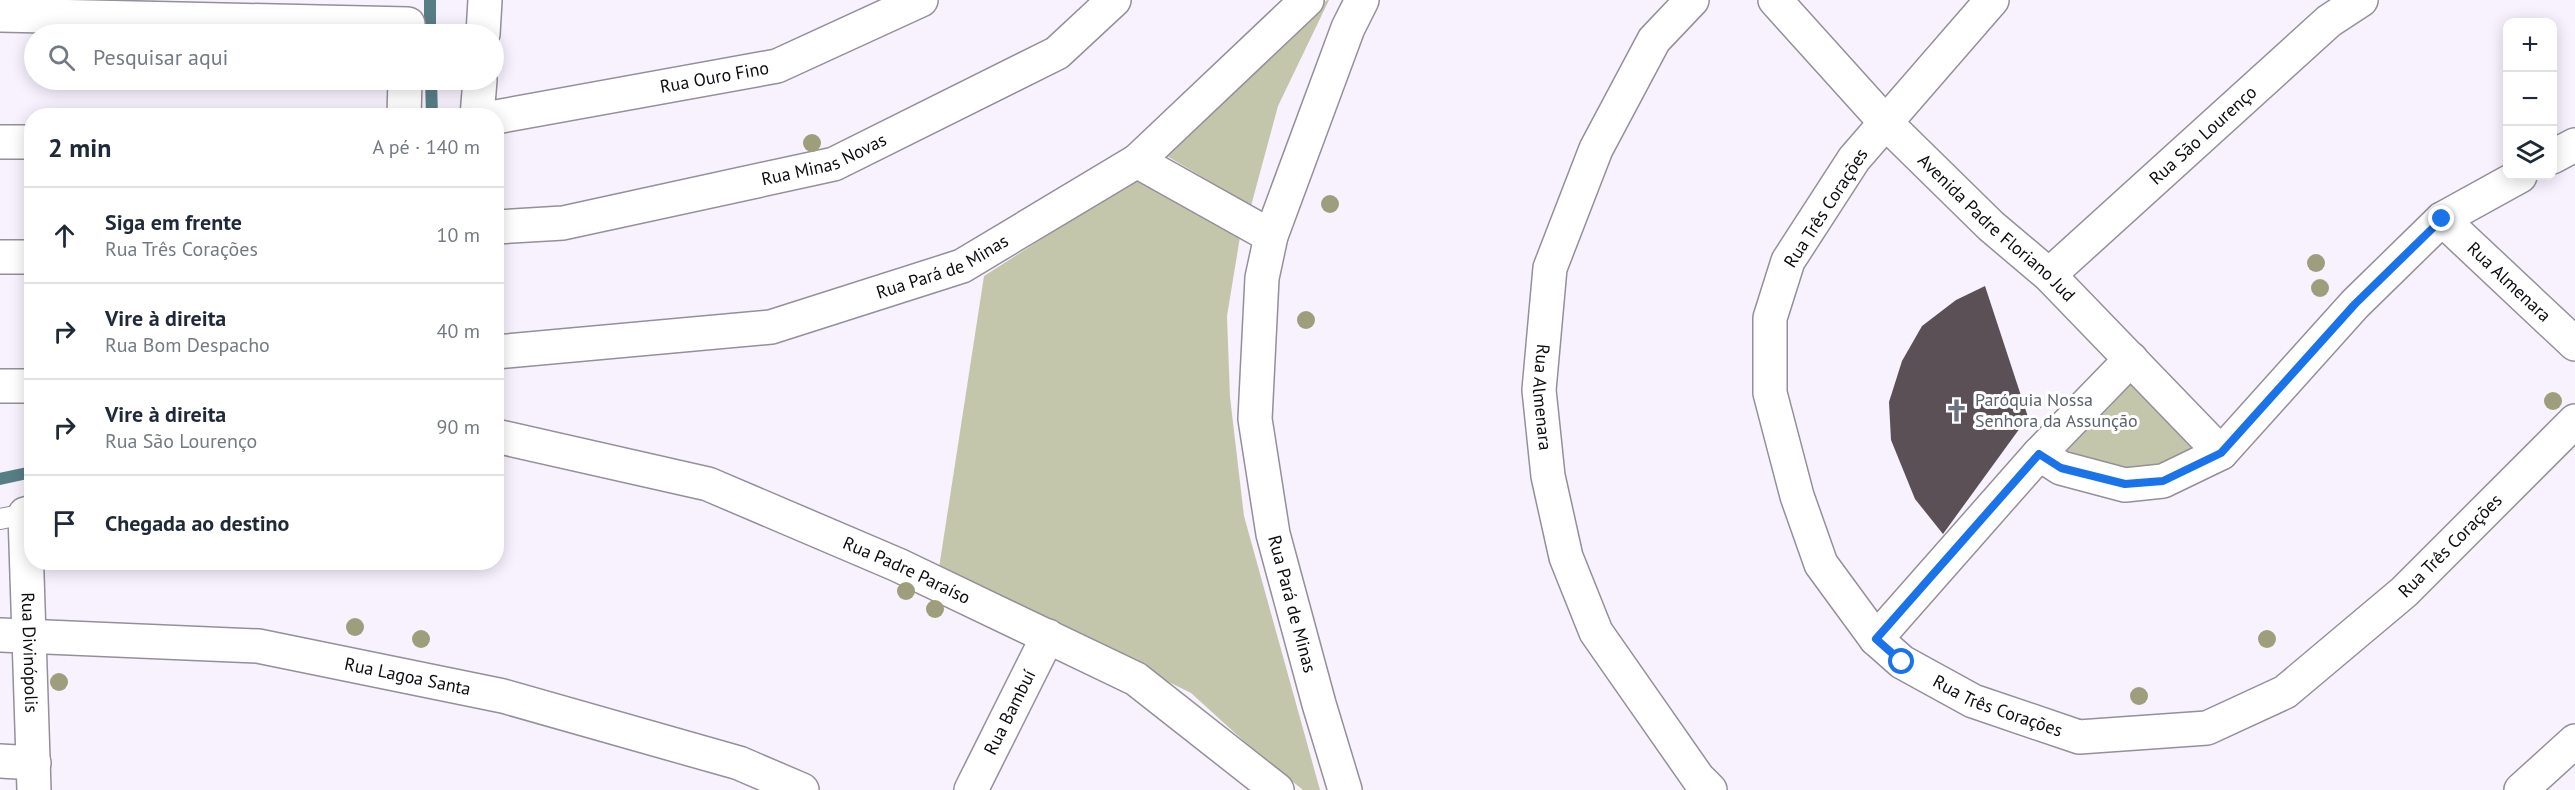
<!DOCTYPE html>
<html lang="pt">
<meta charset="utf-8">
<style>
:root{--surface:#fff;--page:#f2f2f3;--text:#1f2937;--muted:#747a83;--line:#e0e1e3}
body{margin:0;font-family:"PT Sans",sans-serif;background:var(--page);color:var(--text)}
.controls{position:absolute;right:18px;top:18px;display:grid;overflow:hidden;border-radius:12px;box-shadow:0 3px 15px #0003}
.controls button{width:54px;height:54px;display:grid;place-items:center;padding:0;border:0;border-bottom:2px solid var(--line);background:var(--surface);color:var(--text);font:30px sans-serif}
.stop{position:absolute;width:18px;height:18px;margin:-14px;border:4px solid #1a73e8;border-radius:50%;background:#fff}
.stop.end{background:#1a73e8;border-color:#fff;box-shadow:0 2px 6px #0008}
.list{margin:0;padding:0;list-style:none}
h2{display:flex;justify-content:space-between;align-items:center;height:78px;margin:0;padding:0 24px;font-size:26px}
h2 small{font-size:20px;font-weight:400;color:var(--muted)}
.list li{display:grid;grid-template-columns:39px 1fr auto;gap:18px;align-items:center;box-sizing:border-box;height:96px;padding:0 24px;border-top:2px solid var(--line)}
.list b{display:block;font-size:22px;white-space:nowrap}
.list p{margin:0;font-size:20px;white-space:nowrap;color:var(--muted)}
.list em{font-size:20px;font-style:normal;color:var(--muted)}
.icon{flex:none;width:33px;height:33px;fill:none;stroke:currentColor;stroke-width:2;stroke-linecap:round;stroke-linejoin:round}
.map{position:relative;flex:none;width:2575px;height:790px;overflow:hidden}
.search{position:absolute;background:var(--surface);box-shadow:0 3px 15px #0003;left:24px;top:24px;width:480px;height:66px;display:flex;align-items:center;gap:15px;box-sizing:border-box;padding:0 21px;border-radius:33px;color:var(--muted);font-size:22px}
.panel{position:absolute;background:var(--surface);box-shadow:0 3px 15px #0003;left:24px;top:108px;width:480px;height:462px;border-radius:24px}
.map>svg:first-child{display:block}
</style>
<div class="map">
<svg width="2575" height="790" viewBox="0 0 2575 790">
<rect width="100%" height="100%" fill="#f8f2fe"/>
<g fill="#c4c6ab">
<path d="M1327,0H1329L1278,106L1251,206L1162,153Z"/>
<path d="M1138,177L1240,237L1227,316L1230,397L1244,516L1320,790H1303L1258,754L1191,693L939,568L984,276Z"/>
<path d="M2129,375L2203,448L2123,479L2050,453Z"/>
</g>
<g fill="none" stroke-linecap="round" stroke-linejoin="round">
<g stroke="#587e85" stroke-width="12">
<path d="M430,34V0"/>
<path d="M431,80L432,116"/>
<path d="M0,479L32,472"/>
</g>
</g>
<path fill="#5a5056" d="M1985,286L2028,417L1943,534L1915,499L1891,440L1889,402L1902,361L1922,326L1956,300Z"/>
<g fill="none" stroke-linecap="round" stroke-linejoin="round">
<defs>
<path id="service" d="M0,519L25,514"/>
<g id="minor">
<path id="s1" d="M1692,0L1654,40L1596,149L1550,268L1539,390L1548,476L1566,557L1596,632L1698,778L1710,790"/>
<path id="s2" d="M1775,0L1886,123L1991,226L2049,275L2221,453"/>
<path id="s3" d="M1992,0L1854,159L1788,261L1770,318V393L1797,496L1821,564L1876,639L1902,662L1973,701L2079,737L2207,728L2285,692L2404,592L2575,421"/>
<path d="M0,15L408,24"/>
<path d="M483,34L485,0"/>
<path d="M404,116L405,80"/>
<path d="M477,116L480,80"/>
<path id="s4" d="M496,117L777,66L921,0"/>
<path d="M0,142H32"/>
<path d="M2552,157L2575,145"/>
<path d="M1137,161L1271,236"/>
<path id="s5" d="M2442,219L2575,344"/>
<path id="s6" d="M496,227L563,223L834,164L1057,53L1114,0"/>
<path d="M0,257H32"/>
<path id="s7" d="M2049,275L2329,21L2361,0"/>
<path id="s8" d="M496,352L771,327L962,266L1137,161L1307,0"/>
<path d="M0,386H32"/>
<path id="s9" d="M496,436L708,484L898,565L1136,679L1277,790"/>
<path d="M2039,454L2061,468L2125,485L2163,481L2221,453L2355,304L2442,219L2520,176"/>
<path id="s10" d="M32,512L25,514L34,790"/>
<path id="s11" d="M0,635L258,646L503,696L739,763L802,790"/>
<path d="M1876,639L2039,454L2131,359"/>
<path d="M0,761L34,763"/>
<path id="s12" d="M971,790L1048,636"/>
<path d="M1345,790L1319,704L1273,534L1255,419L1262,278L1271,236L1348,28L1362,0"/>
<path d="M2521,790L2575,741"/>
</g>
</defs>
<use href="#service" stroke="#948f99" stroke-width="22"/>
<use href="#minor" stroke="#948f99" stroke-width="36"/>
<use href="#service" stroke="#fff" stroke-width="20"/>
<use href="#minor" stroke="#fff" stroke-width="33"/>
</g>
<g fill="#9f9e7c">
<circle cx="812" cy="143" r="9"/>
<circle cx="1330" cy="204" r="9"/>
<circle cx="2316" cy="263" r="9"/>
<circle cx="2320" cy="288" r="9"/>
<circle cx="1306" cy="320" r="9"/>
<circle cx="2553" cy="401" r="9"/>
<circle cx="906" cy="591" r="9"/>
<circle cx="935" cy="609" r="9"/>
<circle cx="355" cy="627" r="9"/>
<circle cx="421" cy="639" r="9"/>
<circle cx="2267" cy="639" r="9"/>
<circle cx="59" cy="682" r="9"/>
<circle cx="2139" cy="696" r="9"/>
</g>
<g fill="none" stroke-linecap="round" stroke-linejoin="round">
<path stroke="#1a73e8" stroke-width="8" d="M1902,662L1876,639L2039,454L2061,468L2125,484L2163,481L2221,453L2355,304L2442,219"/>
</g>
<defs>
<symbol id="church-bare" viewBox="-9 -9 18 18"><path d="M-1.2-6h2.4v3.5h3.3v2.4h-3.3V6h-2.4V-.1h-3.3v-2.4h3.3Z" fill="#6b7280" stroke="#fff" stroke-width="2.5" paint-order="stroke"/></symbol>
</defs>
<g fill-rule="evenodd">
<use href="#church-bare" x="1940" y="394" width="33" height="33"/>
</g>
<g text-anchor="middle" stroke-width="6" stroke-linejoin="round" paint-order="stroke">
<g font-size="18" fill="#0e0c10" stroke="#fff">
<text dy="6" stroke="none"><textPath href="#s4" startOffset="222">Rua Ouro Fino</textPath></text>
<text dy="6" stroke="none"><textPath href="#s7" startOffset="208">Rua São Lourenço</textPath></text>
<text dy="6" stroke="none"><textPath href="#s6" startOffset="336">Rua Minas Novas</textPath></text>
<text transform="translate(1826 208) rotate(-57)" y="6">Rua Três Corações</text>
<text dy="6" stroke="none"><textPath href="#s2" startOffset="318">Avenida Padre Floriano Jud</textPath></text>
<text dy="6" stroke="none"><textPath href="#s8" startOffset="458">Rua Pará de Minas</textPath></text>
<text dy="6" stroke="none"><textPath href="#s5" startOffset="92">Rua Almenara</textPath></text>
<text dy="6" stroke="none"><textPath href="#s1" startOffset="436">Rua Almenara</textPath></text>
<text dy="6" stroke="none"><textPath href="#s3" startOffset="1401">Rua Três Corações</textPath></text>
<text dy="6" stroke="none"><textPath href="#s9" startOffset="434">Rua Padre Paraíso</textPath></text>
<text transform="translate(1292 604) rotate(75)" y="6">Rua Pará de Minas</text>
<text dy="6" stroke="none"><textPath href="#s10" startOffset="146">Rua Divinópolis</textPath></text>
<text dy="6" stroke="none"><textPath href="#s11" startOffset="411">Rua Lagoa Santa</textPath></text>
<text dy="6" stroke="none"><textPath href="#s3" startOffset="879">Rua Três Corações</textPath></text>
<text dy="6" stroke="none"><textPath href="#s12" startOffset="87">Rua Bambuí</textPath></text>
</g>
<g font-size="18" fill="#5b616d" stroke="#fff" text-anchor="start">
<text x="1975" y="406">Paróquia Nossa<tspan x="1975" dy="21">Senhora da Assunção</tspan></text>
</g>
</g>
</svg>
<div class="controls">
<button>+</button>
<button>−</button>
<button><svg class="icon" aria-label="layers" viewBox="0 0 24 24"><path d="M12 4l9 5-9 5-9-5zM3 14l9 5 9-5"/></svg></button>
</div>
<div class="stop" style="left:1902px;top:662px"></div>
<div class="stop end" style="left:2442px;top:219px"></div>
<div class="search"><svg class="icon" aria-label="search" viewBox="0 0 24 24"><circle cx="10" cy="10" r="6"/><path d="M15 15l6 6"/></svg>Pesquisar aqui</div>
<section class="panel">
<h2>2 min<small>A pé · 140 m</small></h2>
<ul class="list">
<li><svg class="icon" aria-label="ahead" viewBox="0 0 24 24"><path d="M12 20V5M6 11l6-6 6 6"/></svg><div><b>Siga em frente</b><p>Rua Três Corações</p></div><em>10 m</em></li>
<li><svg class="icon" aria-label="right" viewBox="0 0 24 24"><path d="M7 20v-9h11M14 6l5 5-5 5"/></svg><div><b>Vire à direita</b><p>Rua Bom Despacho</p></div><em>40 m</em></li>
<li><svg class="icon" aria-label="right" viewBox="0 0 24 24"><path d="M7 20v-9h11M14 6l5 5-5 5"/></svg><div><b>Vire à direita</b><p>Rua São Lourenço</p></div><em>90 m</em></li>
<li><svg class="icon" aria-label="arrive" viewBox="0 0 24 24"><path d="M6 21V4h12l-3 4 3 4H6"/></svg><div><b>Chegada ao destino</b></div></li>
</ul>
</section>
</div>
